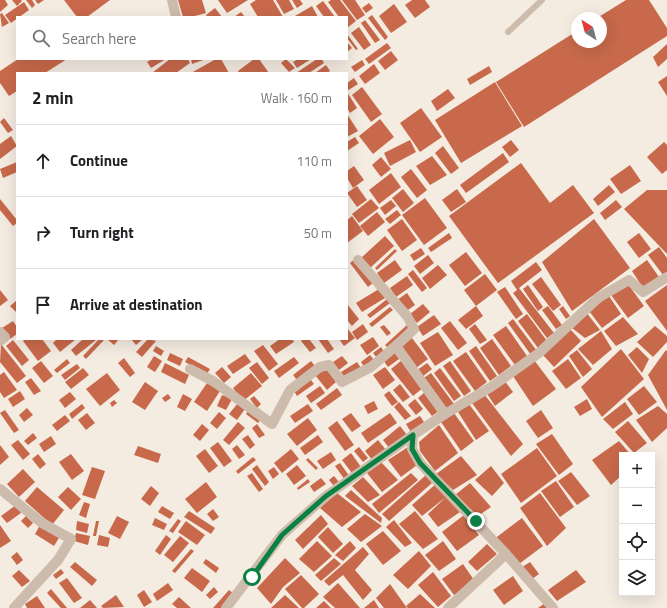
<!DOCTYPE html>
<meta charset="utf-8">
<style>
:root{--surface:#fff;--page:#f6f6f6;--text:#202124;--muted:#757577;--line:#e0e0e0}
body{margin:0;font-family:"Titillium Web",sans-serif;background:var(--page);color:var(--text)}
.controls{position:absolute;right:12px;bottom:12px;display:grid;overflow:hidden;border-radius:0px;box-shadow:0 4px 16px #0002}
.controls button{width:36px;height:36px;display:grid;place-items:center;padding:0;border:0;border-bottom:1px solid var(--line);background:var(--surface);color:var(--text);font:20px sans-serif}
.compass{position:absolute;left:571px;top:12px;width:36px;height:36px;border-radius:50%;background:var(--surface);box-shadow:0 4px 16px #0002;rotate:324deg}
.stop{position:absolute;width:12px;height:12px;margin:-9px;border:3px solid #0b8043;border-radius:50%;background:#fff}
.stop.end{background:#0b8043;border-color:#fff;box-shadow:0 1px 4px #0008}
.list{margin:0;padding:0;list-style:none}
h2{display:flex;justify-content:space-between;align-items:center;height:52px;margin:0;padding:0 16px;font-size:17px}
h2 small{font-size:13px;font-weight:400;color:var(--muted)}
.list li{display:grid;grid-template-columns:26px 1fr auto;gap:12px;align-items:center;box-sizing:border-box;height:72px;padding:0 16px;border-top:1px solid var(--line)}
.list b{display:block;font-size:15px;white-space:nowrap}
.list em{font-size:13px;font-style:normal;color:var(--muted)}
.icon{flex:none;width:22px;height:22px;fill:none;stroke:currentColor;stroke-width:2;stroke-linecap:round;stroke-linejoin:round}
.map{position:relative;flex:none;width:667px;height:608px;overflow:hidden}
.search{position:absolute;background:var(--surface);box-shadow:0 4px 16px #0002;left:16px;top:16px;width:332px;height:44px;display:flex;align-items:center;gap:10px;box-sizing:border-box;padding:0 14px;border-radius:0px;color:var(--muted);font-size:15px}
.panel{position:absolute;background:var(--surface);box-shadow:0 4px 16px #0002;left:16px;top:72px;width:332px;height:268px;border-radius:0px}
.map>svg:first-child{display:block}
</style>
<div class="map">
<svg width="667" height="608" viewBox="0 0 667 608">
<rect width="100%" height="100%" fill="#f4ebe1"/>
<g fill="#c8694b">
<path d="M0,0H5L8,5L0,12Z"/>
<path d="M12,0H21L22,1L17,6Z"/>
<path d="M26,0H32L35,5L32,8Z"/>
<path d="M35,0H44L38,4Z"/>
<path d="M64,0H110L87,17H77Z"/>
<path d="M178,0H202L206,13L191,17H183Z"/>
<path d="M218,0H248L227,13Z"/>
<path d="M256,0H273L283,17H258L250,4Z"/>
<path d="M276,0H289L294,9L284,14Z"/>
<path d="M292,0H300L303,4L297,8Z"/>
<path d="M331,0H340L356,21L347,28V17H339L328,2Z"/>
<path d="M342,0H355L365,15L357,20Z"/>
<path d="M412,0H425L430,7L415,18L405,5Z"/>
<path d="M626,0H649L667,28V36L524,127L496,82L577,31V42H601V18H597Z"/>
<path d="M323,1L335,17H324L316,6Z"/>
<path d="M24,2L29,10L11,23L5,15Z"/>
<path d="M369,3L373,8L366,13L362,8Z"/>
<path d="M394,4L407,22L391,33L379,16Z"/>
<path d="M312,6L318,17H296L295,16Z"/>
<path d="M215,8L222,17H207L206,15Z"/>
<path d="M241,12L245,17H234Z"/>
<path d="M2,13L9,23L2,27L0,14Z"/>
<path d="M372,15L388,37L385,40L368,18Z"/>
<path d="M365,20L380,40L375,43L361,23Z"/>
<path d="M359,27L371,45L364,50L351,33Z"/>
<path d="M347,34L358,49L356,50L347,38Z"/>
<path d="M347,42L352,48L347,52Z"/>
<path d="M387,43L391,48L369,64L365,59Z"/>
<path d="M667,44V59L658,67L653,57Z"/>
<path d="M391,51L398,60L385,70L378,61Z"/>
<path d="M18,59H67L45,73H17V91L9,96L0,83V71Z"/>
<path d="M152,59H166L151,68L147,62Z"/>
<path d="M170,59H188L190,63L176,73H152Z"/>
<path d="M191,59H206L192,64Z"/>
<path d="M216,59H221L229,73H191Z"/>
<path d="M254,59H259L269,73H239L238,71Z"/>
<path d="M286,59L295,68L289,72L281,63Z"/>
<path d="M298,59H311L297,68L293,62Z"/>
<path d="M317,59H322L324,63L309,73H296Z"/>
<path d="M362,60L365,65L355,72L351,67Z"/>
<path d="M374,64L380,73L365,84L359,76Z"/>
<path d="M326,65L330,71L327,73H315Z"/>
<path d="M489,66L492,72L470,85L467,79Z"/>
<path d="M667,76V96L658,82Z"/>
<path d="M354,78L358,84L347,91V83Z"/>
<path d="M495,82L522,126L461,163L435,120Z"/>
<path d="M362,87L382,114L371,122L352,95Z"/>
<path d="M448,89L455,98L437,111L431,101Z"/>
<path d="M347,92L357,108L350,113L347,108Z"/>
<path d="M421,108L442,137L420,152L400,123Z"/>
<path d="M347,114L358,131L347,137Z"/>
<path d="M4,118L13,130L8,133L0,122Z"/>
<path d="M380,119L394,137L373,154L359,136Z"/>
<path d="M11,136L17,146L0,159V144Z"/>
<path d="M355,137L359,143L347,151V142Z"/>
<path d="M410,140L416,152L390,166L384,153Z"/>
<path d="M511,140L519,150L510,157L502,147Z"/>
<path d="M664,142L667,145V170L662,174L647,157Z"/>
<path d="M443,146L459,168L451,174L435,153Z"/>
<path d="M503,153L509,162L466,193L460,185Z"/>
<path d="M432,156L447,175L430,185L416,166Z"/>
<path d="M381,157L391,169L381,177L372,165Z"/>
<path d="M17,162V172L3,178L0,169Z"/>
<path d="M521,163L550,203L573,185L594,213L498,283L449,216Z"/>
<path d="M630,165L641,181L621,194L610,179Z"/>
<path d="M354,166L364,180L353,188L347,178V171Z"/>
<path d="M411,169L427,190L417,198L401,177Z"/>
<path d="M391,173L401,187L379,204L369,190Z"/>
<path d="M609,185L615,192L598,206L593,199Z"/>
<path d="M357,186L367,200L357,207L347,193Z"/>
<path d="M403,189L414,203L403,212L392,198Z"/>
<path d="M457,189L466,202L451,212L442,200Z"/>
<path d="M647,190H667V254L624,209Z"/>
<path d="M425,198L447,228L424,245L402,215Z"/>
<path d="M0,199L17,220V223L13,226L0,210Z"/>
<path d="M371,199L379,208L359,223L352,214Z"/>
<path d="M391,200L396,206L385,215L380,208Z"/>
<path d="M616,200L622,207L605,220L600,213Z"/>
<path d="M397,210L401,215L390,224L385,219Z"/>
<path d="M377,212L385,222L368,236L360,226Z"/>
<path d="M352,216L363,231L347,243V220Z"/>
<path d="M402,219L417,240L402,251L387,230Z"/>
<path d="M594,219L630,268L572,311L542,262Z"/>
<path d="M449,233L452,238L431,252L428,248Z"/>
<path d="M639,233L651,249L639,258L627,242Z"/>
<path d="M385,236L394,246L370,268L361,258Z"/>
<path d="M659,247L667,258V272L663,275L648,255Z"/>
<path d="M421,248L425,254L414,261L410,255Z"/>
<path d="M395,249L397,251L377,270L375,268Z"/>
<path d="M466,252L482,273L465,286L449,265Z"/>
<path d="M428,255L434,263L420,274L414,266Z"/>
<path d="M355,259L373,283L368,287L350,263Z"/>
<path d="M395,260L402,270L384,283L377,273Z"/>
<path d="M647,260L659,277L643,288L632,271Z"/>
<path d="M536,262L542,270L519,288L554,333L547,338L513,293L517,290L511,281Z"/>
<path d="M438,265L447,275L430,289L422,278Z"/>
<path d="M413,270L427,288L422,292L408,274Z"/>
<path d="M485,274L497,290L476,306L464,290Z"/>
<path d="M407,276L413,285L396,297L390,288Z"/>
<path d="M541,277L561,305L553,311L532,284Z"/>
<path d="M628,284L644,306L628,318L611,295Z"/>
<path d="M528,285L543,307L538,311L523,289Z"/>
<path d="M667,285V331L645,301Z"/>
<path d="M505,287L523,314L516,319L497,292Z"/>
<path d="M379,289L385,298L362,312L356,303Z"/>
<path d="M0,290L8,300L0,306Z"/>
<path d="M407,293L415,305L405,312L397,300Z"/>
<path d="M609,296L621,314L602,328L589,311Z"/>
<path d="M387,299L390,303L370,318L367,315Z"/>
<path d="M17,300V313L10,306Z"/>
<path d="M347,304L359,319L352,326L347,320Z"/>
<path d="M423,304L430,312L417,323L410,314Z"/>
<path d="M476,306L483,316L466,329L458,320Z"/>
<path d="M548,306L562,325L556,329L542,310Z"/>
<path d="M563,306L570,316L566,319L559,309Z"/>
<path d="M390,307L393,310L372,327L369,324Z"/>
<path d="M586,312L600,330L585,338L572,328Z"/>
<path d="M527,314L547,341L538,348L518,321Z"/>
<path d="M434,315L441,324L423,336L417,327Z"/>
<path d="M623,317L638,334L616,346L604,331Z"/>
<path d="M513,319L537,351L531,355L508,323Z"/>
<path d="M13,321L17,327V334L10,339L2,328Z"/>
<path d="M450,321L467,343L458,350L441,328Z"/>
<path d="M363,324L368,332L357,340L352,332Z"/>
<path d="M475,324L487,340L480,344L469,329Z"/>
<path d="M384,325L391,333L387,336L380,327Z"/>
<path d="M407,325L409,328L387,347L385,345Z"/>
<path d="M506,326L527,356L515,365L493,335Z"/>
<path d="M655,326L667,336V342L653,357L637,342Z"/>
<path d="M347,328L355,338L344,346L339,339H347Z"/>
<path d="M570,329L581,341L554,367L543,355Z"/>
<path d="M601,331L612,349L593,365L578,349Z"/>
<path d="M438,332L453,355L435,366L420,343Z"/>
<path d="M373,337L379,346L367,355L360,345Z"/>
<path d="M412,338L428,359L416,368L400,347Z"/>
<path d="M25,339H42L51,351L38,361L23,341Z"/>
<path d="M57,339H76L60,352L53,343Z"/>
<path d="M83,339L96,340L76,356L71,350Z"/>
<path d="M99,339L104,340L86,359L83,356Z"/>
<path d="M107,339H119L114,345Z"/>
<path d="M131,339H143L136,345Z"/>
<path d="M148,339L156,341L142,357L136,352Z"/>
<path d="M280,339H292L294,342L276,354L270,346Z"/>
<path d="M303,339H309L316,348L310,352L301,341Z"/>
<path d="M318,339H327L334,349L328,353Z"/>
<path d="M492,339L511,366L499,375L480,348Z"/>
<path d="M13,340L29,360L22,366L6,346Z"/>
<path d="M1,344L26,376L17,383L0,362Z"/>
<path d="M263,345L278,364L269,371L254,351Z"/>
<path d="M156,346L164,351L161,356L153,351Z"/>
<path d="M476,346L497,376L490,381L469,351Z"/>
<path d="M381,347L385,353L377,358L373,353Z"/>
<path d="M637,347L649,359L642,373L628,355Z"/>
<path d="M621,349L644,379L602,417L581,387Z"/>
<path d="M577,350L592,369L583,377L569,356Z"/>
<path d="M666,350L667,351V410L648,375Z"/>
<path d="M394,352L399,359L388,367L383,360Z"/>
<path d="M466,352L487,382L475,391L453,361Z"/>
<path d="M170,353L183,359L180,366L167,360Z"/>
<path d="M245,354L251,362L233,374L227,366Z"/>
<path d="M370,355L375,361L365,368L361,362Z"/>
<path d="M154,356L162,361L155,372L147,367Z"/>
<path d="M342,356L348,363L339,370L333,362Z"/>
<path d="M188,357L210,369L207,374L185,362Z"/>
<path d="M294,357L299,363L279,378L274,371Z"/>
<path d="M124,358L135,373L130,377L118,363Z"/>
<path d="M67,359L70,363L57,373L54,370Z"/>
<path d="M568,359L581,378L566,389L552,371Z"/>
<path d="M402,360L424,387L413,396L391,369Z"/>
<path d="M534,360L556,389L533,406L513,376Z"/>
<path d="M41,361L53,376L44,383L32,368Z"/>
<path d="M311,361L315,366L297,380L293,375Z"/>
<path d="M450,361L471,391L464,396L443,366Z"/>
<path d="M257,362L269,378L262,384L249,368Z"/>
<path d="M357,362L361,368L345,378L341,372Z"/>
<path d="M165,363L189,375L185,384L161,372Z"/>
<path d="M427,363L432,369L422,377L416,371Z"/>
<path d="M77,364L80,368L65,380L61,375Z"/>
<path d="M222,367L231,377L224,383L215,373Z"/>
<path d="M325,367L336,382L327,390L315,375Z"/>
<path d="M385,367L395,380L383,389L373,375Z"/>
<path d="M83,368L89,375L71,389L65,382Z"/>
<path d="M440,368L461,396L454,401L434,373Z"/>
<path d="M4,372L17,390L4,398L0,392V375Z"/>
<path d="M107,373L120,390L100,406L86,389Z"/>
<path d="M251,373L262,386L243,401L233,388Z"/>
<path d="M431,373L454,404L445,411L421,380Z"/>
<path d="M31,378L41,391L34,395L25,382Z"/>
<path d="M311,380L314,384L297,396L294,391Z"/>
<path d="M504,380L513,392L495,406L486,392Z"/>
<path d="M145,382L158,391L145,410L132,402Z"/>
<path d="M207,383L220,391L207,411L194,402Z"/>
<path d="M400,384L410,397L403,402L393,390Z"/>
<path d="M320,386L325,393L311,403L306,396Z"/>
<path d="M644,386L657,402L639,415L627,399Z"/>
<path d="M337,388L342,395L321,410L316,404Z"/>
<path d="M20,391L25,399L13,407L8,399Z"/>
<path d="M389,391L398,402L392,406L384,395Z"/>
<path d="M70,392L76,399L65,408L59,400Z"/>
<path d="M425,392L439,411L432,416L418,398Z"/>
<path d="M168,394L171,398L165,402L162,398Z"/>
<path d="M183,394L192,399L185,411L177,407Z"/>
<path d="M484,394L523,444L511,456L472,403Z"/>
<path d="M222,395L232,399L226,410L217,406Z"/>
<path d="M254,396L261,404L257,408L250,399Z"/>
<path d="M415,399L423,409L416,415L408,405Z"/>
<path d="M587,399L592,409L580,416L574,407Z"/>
<path d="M114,400L117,403L112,407L110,403Z"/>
<path d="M374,401L378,409L368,414L364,406Z"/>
<path d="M399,402L411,416L405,420L394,407Z"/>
<path d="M625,402L633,414L613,429L603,419Z"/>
<path d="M238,403L245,409L237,420L229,414Z"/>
<path d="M82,404L85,408L72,419L69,414Z"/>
<path d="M308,404L313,411L295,423L290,416Z"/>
<path d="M469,404L489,431L476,440L458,412Z"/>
<path d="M658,406L667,414V428L652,442L636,420Z"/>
<path d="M27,408L33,415L24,422L19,415Z"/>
<path d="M5,410L19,430L14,433L0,413Z"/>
<path d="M541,410L553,428L538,438L526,421Z"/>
<path d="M248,411L261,419L258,423L246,414Z"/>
<path d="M219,412L226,418L217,429L210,423Z"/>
<path d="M87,413L95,423L86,430L78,420Z"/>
<path d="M351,413L361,426L352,432L342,419Z"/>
<path d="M390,413L397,423L368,443L361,433Z"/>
<path d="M454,413L474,441L461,451L441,422Z"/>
<path d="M65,415L70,421L57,431L52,425Z"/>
<path d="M420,416L426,425L412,434L406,424Z"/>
<path d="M308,418L317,430L297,446L287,434Z"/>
<path d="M337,421L354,445L345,451L328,428Z"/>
<path d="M628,421L647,443L634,453L615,432Z"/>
<path d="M238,422L245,428L229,445L223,440Z"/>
<path d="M202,424L209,430L200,441L193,435Z"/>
<path d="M257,424L265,435L259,438L252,428Z"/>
<path d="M439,425L458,453L435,471L420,451L419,442Z"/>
<path d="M400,426L407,435L390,449L383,440Z"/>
<path d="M33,433L37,438L28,445L24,441Z"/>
<path d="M552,434L573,464L559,475L536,444Z"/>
<path d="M248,435L255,445L250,449L242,439Z"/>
<path d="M318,435L323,442L305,455L300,448Z"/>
<path d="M51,436L56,444L44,452L39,444Z"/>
<path d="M18,440L30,454L23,460L11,445Z"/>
<path d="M378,440L386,450L373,461L365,451Z"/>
<path d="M619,441L631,455H622V475L611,485L592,460Z"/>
<path d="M218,442L232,461L224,467L210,448Z"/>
<path d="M0,445L9,457L0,465Z"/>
<path d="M237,445L245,455L239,459L232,449Z"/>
<path d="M138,446L161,454L158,463L134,455Z"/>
<path d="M359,447L368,458L363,462L354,451Z"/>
<path d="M408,447L417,465L401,477L388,460Z"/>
<path d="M537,448L557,476L521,503L501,474Z"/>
<path d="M205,449L218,466L209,473L196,456Z"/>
<path d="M291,449L299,459L282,473L274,463Z"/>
<path d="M331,452L336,460L323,469L317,461Z"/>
<path d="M351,453L361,467L352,473L342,460Z"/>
<path d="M38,454L46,464L40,469L32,459Z"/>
<path d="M71,454L84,471L72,480L59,462Z"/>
<path d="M461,456L477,475L453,490L436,474Z"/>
<path d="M253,457L256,460L238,474L236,471Z"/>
<path d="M308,458L318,468L316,470L306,460Z"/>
<path d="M380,461L398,480L382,492L367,473Z"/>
<path d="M340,463L350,477L345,480L335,466Z"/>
<path d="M257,465L269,482L265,486L252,469Z"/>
<path d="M297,465L306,476L294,485L286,474Z"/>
<path d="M491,466L504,483L492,496L475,480Z"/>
<path d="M92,467L105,471L95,499L82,495Z"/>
<path d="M274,467L279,474L273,479L268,471Z"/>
<path d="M23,469L35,482L19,497L7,484Z"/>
<path d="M571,472L590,496L577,505L558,481Z"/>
<path d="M252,473L263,489L259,492L247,476Z"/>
<path d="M411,473L418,480L379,513L372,504Z"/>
<path d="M426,475L432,483L389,521L382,514Z"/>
<path d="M334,476L339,482L334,486L329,480Z"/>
<path d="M363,477L380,495L368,502L352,486Z"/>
<path d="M321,478L326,484L314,492L310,486Z"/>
<path d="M308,479L310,482L298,490L297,488Z"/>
<path d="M556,481L574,507L560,517L541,491Z"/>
<path d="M206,482L217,497L197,513L185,499Z"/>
<path d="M437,483L460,512L438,527L428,514L446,497L422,516L412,505Z"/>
<path d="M470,483L491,507L478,516L455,495Z"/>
<path d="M151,486L159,493L150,506L141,499Z"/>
<path d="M37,487L64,510L52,525L25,501Z"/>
<path d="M68,487L81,499L71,510L58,497Z"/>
<path d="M351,490L382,518L381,523L345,496Z"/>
<path d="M337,493L361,512L342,527L320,508Z"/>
<path d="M540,493L566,528L547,546L520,508Z"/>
<path d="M84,502L90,504L86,518L79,515Z"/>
<path d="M16,505L21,513L7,523L1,516Z"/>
<path d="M162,506L174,513L170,519L158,512Z"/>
<path d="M213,509L219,517L213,521L207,514Z"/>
<path d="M189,511L215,528L211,534L184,517Z"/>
<path d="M415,511L438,539L423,549L399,524Z"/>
<path d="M365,514L382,526L361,542L347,529Z"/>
<path d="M321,515L328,524L303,549L295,540Z"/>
<path d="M464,515L479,535L457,551L442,532Z"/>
<path d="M26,516L33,523L28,528L21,521Z"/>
<path d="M117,516L129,522L120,539L108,533Z"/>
<path d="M155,518L167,524L164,530L152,525Z"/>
<path d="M522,518L543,546L515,567L489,543Z"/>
<path d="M178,519L181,521L173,533L169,531Z"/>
<path d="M394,520L412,543L405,547L386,527Z"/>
<path d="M77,521L89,524L87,533L76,530Z"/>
<path d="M96,521H99L96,536H93Z"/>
<path d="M186,521L205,535L197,545L178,532Z"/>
<path d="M0,525L11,541L0,548Z"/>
<path d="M40,525L60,536L54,546L35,534Z"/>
<path d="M328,527L343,544L333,553L318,537Z"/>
<path d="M383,531L401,551L383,565L366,544Z"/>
<path d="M76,533L90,536L88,545L74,541Z"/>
<path d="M99,535L110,538L108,547L97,545Z"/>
<path d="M166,535L171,539L160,555L155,551Z"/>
<path d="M180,536L189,543L173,562L164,555Z"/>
<path d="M317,541L332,556L314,572L299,559Z"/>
<path d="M350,541L356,548L343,561L335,555Z"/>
<path d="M443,541L456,559L439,571L425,555Z"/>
<path d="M487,544L497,554L477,571L468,562Z"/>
<path d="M363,547L369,554L355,570L372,590L363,600L343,575L329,586L324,581Z"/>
<path d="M191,549L194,551L175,573L172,571Z"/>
<path d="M419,551L431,566L408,589L393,575Z"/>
<path d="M17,552L23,560L17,565L11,557Z"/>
<path d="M285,558L300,573L283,587L271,604L257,588Z"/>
<path d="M334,558L341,564L321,581L315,575Z"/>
<path d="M206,559L219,568L216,573L203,563Z"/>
<path d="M75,562L97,580L92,586L70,567Z"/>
<path d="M530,562L539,574L528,582L519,569Z"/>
<path d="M463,564L474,580L454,595L442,579Z"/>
<path d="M192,568L210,581L202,592L184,578Z"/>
<path d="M61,569L64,573L56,579L53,575Z"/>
<path d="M19,570L30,581L22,587L12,576Z"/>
<path d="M576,570L586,582L557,601L548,590Z"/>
<path d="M433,572L451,596L438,607L418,585Z"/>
<path d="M301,575L319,594L304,608H302L285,589Z"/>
<path d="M513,576L523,591L504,605L493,590Z"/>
<path d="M67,578L82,598L74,603L59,583Z"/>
<path d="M168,583L173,590L157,601L153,594Z"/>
<path d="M338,583L360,608H335L323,597Z"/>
<path d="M390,584L407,608H384L376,598Z"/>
<path d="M214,587L218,592L210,599L206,595Z"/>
<path d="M51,589L67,608H61L47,593Z"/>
<path d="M144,590L152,602L144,607L137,595Z"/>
<path d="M229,590L234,594L222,608H213Z"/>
<path d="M420,594L435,608H408L406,606Z"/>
<path d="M116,595L124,607L103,608L101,606Z"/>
<path d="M285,595L299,608H271Z"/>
<path d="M37,596L45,608H27L25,604Z"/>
<path d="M179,597L191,608H177L172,604Z"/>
<path d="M90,600L97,608H80Z"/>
<path d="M374,600L379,608H364Z"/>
<path d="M324,601L331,608H316Z"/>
<path d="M545,603L549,608H538Z"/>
</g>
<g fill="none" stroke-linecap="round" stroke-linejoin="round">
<path stroke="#cdbbac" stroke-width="6" d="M508,32L542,0"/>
<g stroke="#cdbbac" stroke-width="10">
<path d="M172,0L176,17"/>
<path d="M358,260L407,316L414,329L396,346"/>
<path d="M0,332L5,337L0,341"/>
<path d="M190,369L213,381L272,424L290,390L320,367L329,365L342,382L371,367L396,346L445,414"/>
<path d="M0,489L42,523L71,539L58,560L14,608"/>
<path d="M506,554L553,608"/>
<path d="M226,608L282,535L326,496L413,435"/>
<path d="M448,608L506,554L420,463L412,449L413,435L445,414L491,387L539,353L598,298L629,280L643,292L667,277"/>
</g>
</g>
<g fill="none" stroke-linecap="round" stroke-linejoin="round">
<path stroke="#0b8043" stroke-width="5" d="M252,577L282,535L326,496L413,435L412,449L420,463L476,521"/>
</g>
</svg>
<div class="controls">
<button>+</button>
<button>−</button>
<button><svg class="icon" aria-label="locate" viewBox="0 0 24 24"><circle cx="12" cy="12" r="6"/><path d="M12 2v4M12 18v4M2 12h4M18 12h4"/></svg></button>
<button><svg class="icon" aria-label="layers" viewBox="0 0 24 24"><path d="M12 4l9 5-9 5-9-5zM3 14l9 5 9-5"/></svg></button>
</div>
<svg class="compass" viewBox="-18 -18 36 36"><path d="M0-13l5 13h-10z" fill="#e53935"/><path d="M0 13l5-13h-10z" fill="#757577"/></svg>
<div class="stop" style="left:252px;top:577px"></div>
<div class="stop end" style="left:476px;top:521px"></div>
<div class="search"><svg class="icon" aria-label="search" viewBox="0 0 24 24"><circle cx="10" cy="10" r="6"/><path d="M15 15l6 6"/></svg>Search here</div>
<section class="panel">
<h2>2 min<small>Walk · 160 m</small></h2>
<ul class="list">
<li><svg class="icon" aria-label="ahead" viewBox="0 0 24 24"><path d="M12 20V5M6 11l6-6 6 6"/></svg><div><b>Continue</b></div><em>110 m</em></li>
<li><svg class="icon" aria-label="right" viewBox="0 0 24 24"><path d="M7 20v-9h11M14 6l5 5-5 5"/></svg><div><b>Turn right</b></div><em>50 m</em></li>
<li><svg class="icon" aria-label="arrive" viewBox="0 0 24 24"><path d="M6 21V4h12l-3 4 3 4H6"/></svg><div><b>Arrive at destination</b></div></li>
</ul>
</section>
</div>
